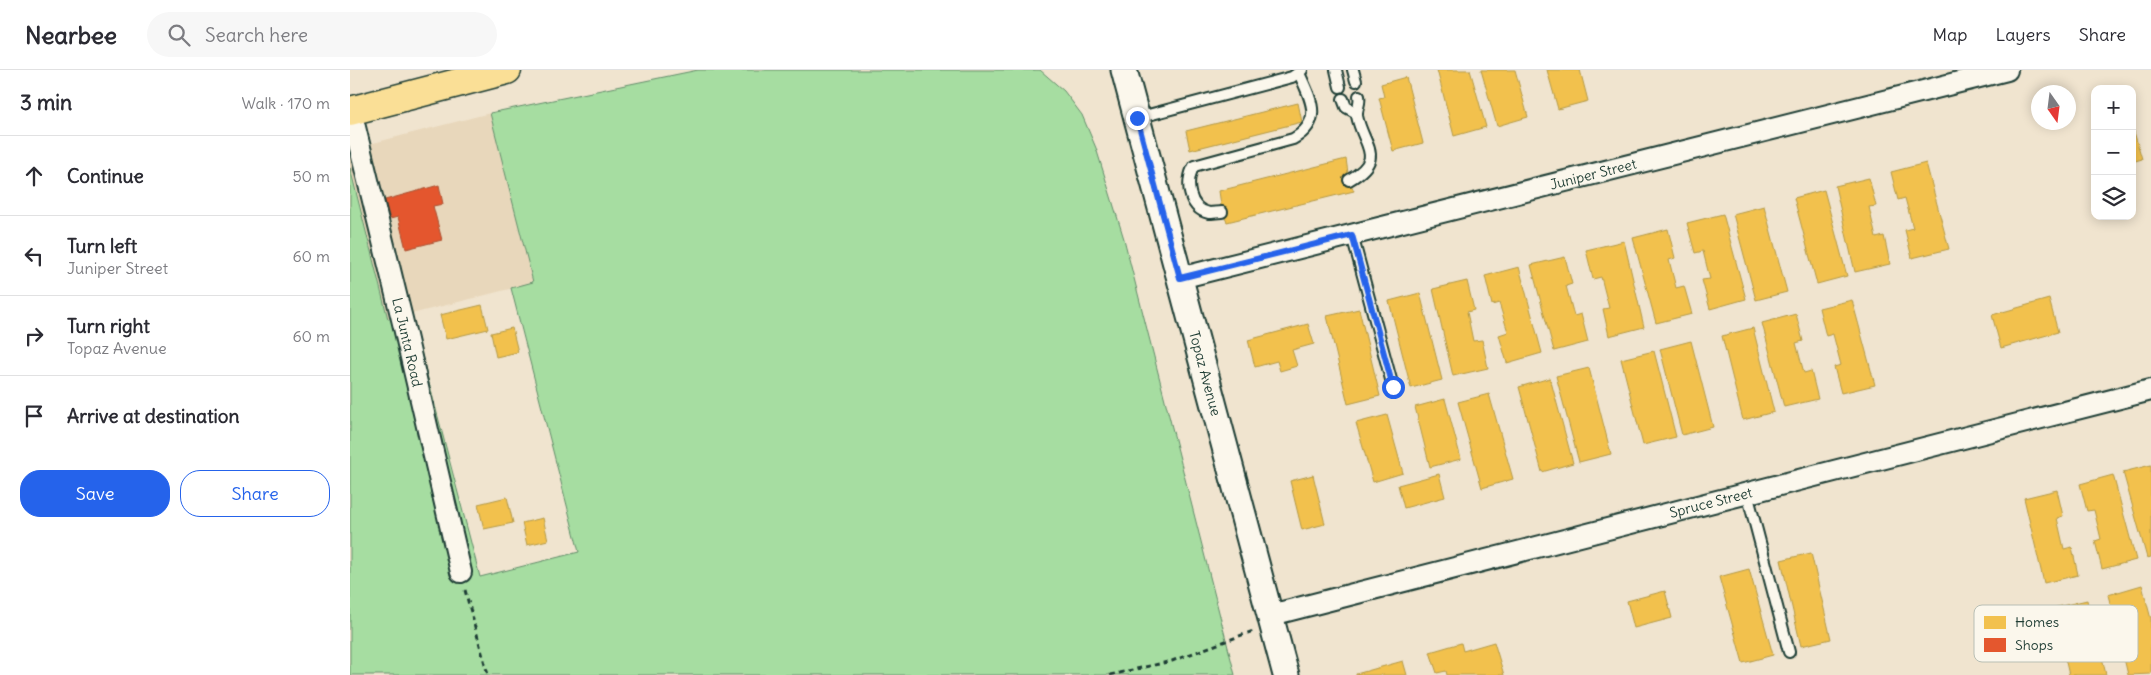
<!DOCTYPE html>
<meta charset="utf-8">
<style>
:root{--surface:#fff;--page:#f7f7f7;--text:#2b2b33;--muted:#7c7c81;--line:#e1e1e2;--accent:#2563eb}
body{margin:0;font-family:Delius,sans-serif;background:var(--page);color:var(--text)}
.controls{position:absolute;right:15px;top:15px;display:grid;overflow:hidden;border-radius:10px;box-shadow:0 2px 12px #0003}
.controls button{width:45px;height:45px;display:grid;place-items:center;padding:0;border:0;border-bottom:1px solid var(--line);background:var(--surface);color:var(--text);font:25px sans-serif}
.compass{position:absolute;left:1681px;top:15px;width:45px;height:45px;border-radius:50%;background:var(--surface);box-shadow:0 2px 12px #0003;rotate:166deg}
.stop{position:absolute;width:15px;height:15px;margin:-11px;border:4px solid #2563eb;border-radius:50%;background:#fff}
.stop.end{background:#2563eb;border-color:#fff;box-shadow:0 1px 5px #0008}
.list{margin:0;padding:0;list-style:none}
h2{display:flex;justify-content:space-between;align-items:center;height:65px;margin:0;padding:0 20px;font-size:21px}
h2 small{font-size:16px;font-weight:400;color:var(--muted)}
.list li{display:grid;grid-template-columns:32px 1fr auto;gap:15px;align-items:center;box-sizing:border-box;height:80px;padding:0 20px;border-top:1px solid var(--line)}
.list b{display:block;font-size:19px;white-space:nowrap}
.list p{margin:0;font-size:16px;white-space:nowrap;color:var(--muted)}
.list em{font-size:16px;font-style:normal;color:var(--muted)}
.actions{display:flex;gap:10px;padding:15px 20px}
.actions a{flex:1;padding:11px 0;border:1px solid var(--accent);border-radius:20px;text-align:center;font-size:18px;color:var(--accent)}
.actions .main{background:var(--accent);color:#fff}
.icon{flex:none;width:28px;height:28px;fill:none;stroke:currentColor;stroke-width:2;stroke-linecap:round;stroke-linejoin:round}
.map{position:relative;flex:none;width:1801px;height:605px;overflow:hidden}
header{display:flex;align-items:center;gap:30px;box-sizing:border-box;height:70px;padding:0 25px;background:var(--surface);border-bottom:1px solid var(--line)}
header strong{font-size:24px}
nav{display:flex;gap:28px;margin-inline-start:auto;font-size:18px}
.search{width:350px;height:45px;background:var(--page);display:flex;align-items:center;gap:12px;box-sizing:border-box;padding:0 18px;border-radius:28px;color:var(--muted);font-size:19px}
main{display:flex}
aside{flex:1;background:var(--surface)}
.map>svg:first-child{display:block}
</style>
<header>
<strong>Nearbee</strong>
<div class="search"><svg class="icon" aria-label="search" viewBox="0 0 24 24"><circle cx="10" cy="10" r="6"/><path d="M15 15l6 6"/></svg>Search here</div>
<nav><a>Map</a><a>Layers</a><a>Share</a></nav>
</header>
<main>
<aside>
<h2>3 min<small>Walk · 170 m</small></h2>
<ul class="list">
<li><svg class="icon" aria-label="ahead" viewBox="0 0 24 24"><path d="M12 20V5M6 11l6-6 6 6"/></svg><div><b>Continue</b></div><em>50 m</em></li>
<li><svg class="icon" aria-label="left" viewBox="0 0 24 24"><path d="M17 20v-9H6M10 6l-5 5 5 5"/></svg><div><b>Turn left</b><p>Juniper Street</p></div><em>60 m</em></li>
<li><svg class="icon" aria-label="right" viewBox="0 0 24 24"><path d="M7 20v-9h11M14 6l5 5-5 5"/></svg><div><b>Turn right</b><p>Topaz Avenue</p></div><em>60 m</em></li>
<li><svg class="icon" aria-label="arrive" viewBox="0 0 24 24"><path d="M6 21V4h12l-3 4 3 4H6"/></svg><div><b>Arrive at destination</b></div></li>
</ul>
<div class="actions"><a class="main">Save</a><a>Share</a></div>
</aside>
<div class="map">
<svg width="1801" height="605" viewBox="0 0 1801 605">
<rect width="100%" height="100%" fill="#f0e4cf"/>
<filter id="ink" filterUnits="userSpaceOnUse"><feTurbulence type="fractalNoise" baseFrequency=".02" numOctaves="2"/><feDisplacementMap in="SourceGraphic" scale="10" xChannelSelector="R" yChannelSelector="G"/><feConvolveMatrix kernelMatrix="1 2 1 2 8 2 1 2 1" color-interpolation-filters="sRGB"/></filter>
<g filter="url(#ink)">
<path fill="#e8d7bb" d="M140,43L183,213L38,250L0,98V79Z"/>
<path fill="#a6dda1" stroke="#628d6a" d="M348,0H690L714,21L732,45L746,78L774,169L885,605H0V98L38,249L61,244L130,507L229,482L161,218L183,212L140,43Z"/>
<g fill="#f2c14e" stroke="#b39946">
<path d="M1087,0H1120L1136,57L1104,66Z"/>
<path d="M1131,0H1165L1178,47L1147,56Z"/>
<path d="M1197,0H1230L1238,31L1208,39Z"/>
<path d="M1056,7L1073,73L1043,81L1029,28L1034,27L1031,14Z"/>
<path d="M948,33L952,52L840,80L836,61Z"/>
<path d="M1782,55L1792,89L1782,92Z"/>
<path d="M996,89L999,110L1004,121L877,152L872,142L869,121Z"/>
<path d="M1576,93L1599,179L1562,188L1555,160L1563,158L1555,128L1548,130L1541,102Z"/>
<path d="M1519,108L1526,136L1519,137L1526,168L1534,166L1540,194L1505,202L1485,116Z"/>
<path d="M1474,120L1497,206L1467,214L1444,128Z"/>
<path d="M1414,136L1437,222L1406,230L1383,144Z"/>
<path d="M1373,144L1396,229L1360,239L1352,210L1360,209L1353,181L1345,183L1337,153Z"/>
<path d="M1318,159L1325,188L1319,190L1326,218L1334,216L1342,244L1306,253L1283,168Z"/>
<path d="M1274,171L1294,257L1259,266L1253,239L1259,238L1251,207L1243,209L1236,180Z"/>
<path d="M1215,187L1222,214L1216,216L1224,246L1231,244L1238,272L1204,281L1181,195Z"/>
<path d="M1169,197L1192,283L1157,293L1149,265L1158,262L1149,233L1142,235L1135,206Z"/>
<path d="M1117,211L1124,240L1117,242L1123,271L1132,270L1138,298L1103,306L1083,219Z"/>
<path d="M1070,223L1092,310L1061,318L1039,231Z"/>
<path d="M1699,229L1708,262L1651,278L1642,245Z"/>
<path d="M1502,230L1525,315L1491,323L1484,297L1491,295L1483,264L1476,266L1469,238Z"/>
<path d="M132,235L138,259L96,269L90,245Z"/>
<path d="M1009,239L1030,326L998,334L977,246Z"/>
<path d="M1446,244L1453,271L1446,273L1454,303L1461,301L1468,329L1434,337L1412,253Z"/>
<path d="M958,254L964,274L942,280L947,296L930,301L927,291L905,297L898,270Z"/>
<path d="M162,258L168,282L146,287L141,263Z"/>
<path d="M1403,258L1424,342L1393,350L1372,266Z"/>
<path d="M1341,271L1363,357L1332,365L1310,279Z"/>
<path d="M1304,281L1326,367L1293,375L1271,289Z"/>
<path d="M1239,298L1261,384L1229,392L1206,306Z"/>
<path d="M1200,308L1223,393L1192,402L1169,317Z"/>
<path d="M1139,324L1163,409L1132,418L1108,332Z"/>
<path d="M1095,329L1111,389L1080,397L1065,337Z"/>
<path d="M1037,345L1053,403L1023,412L1006,353Z"/>
<path d="M1801,395V487L1797,488L1773,402Z"/>
<path d="M1089,404L1095,427L1054,438L1048,415Z"/>
<path d="M963,405L975,454L952,460L940,411Z"/>
<path d="M1763,405L1786,490L1752,499L1745,471L1751,469L1744,440L1737,441L1730,414Z"/>
<path d="M1707,420L1713,446L1707,448L1714,479L1722,477L1728,505L1694,513L1674,428Z"/>
<path d="M157,427L163,453L134,459L128,434Z"/>
<path d="M193,448L198,470L177,475L172,453Z"/>
<path d="M1461,483L1481,569L1451,576L1431,490Z"/>
<path d="M1399,499L1423,585L1393,593L1369,507Z"/>
<path d="M1792,515L1801,549V604L1778,605L1773,584L1780,582L1772,550L1765,552L1758,525Z"/>
<path d="M1315,521L1322,548L1284,558L1277,531Z"/>
<path d="M1737,530L1743,557L1737,558L1744,589L1752,587L1756,605H1719L1703,538Z"/>
<path d="M1144,572L1154,605H1097L1096,601L1087,603L1080,582L1111,573L1113,581Z"/>
<path d="M1053,591L1057,605H1006V604Z"/>
</g>
<path fill="#e4572e" stroke="#a94f30" d="M89,115L93,134L83,136L92,170L56,179L48,147L40,149L35,130Z"/>
<g fill="none" stroke-linecap="round" stroke-linejoin="round">
<defs>
<g id="service">
<path d="M986,0L990,17"/>
<path d="M1003,0L1006,11"/>
<path d="M993,29L996,37L1007,43"/>
<path d="M787,48L942,7L952,0"/>
<path d="M999,110C1037,88 1013,76 1007,46C1006,39 1011,33 1009,26"/>
<path d="M872,142C868,142 863,143 859,143C838,139 835,111 844,96L943,69C974,51 961,30 949,3"/>
<path d="M1002,165L1043,317"/>
<path d="M1397,423L1439,582"/>
</g>
<g id="minor">
<path id="s1" d="M1,41L53,253L111,502"/>
<path id="s2" d="M830,208L1657,0"/>
<path id="s3" d="M921,545L1801,320"/>
</g>
<g id="tertiary">
<path id="s4" d="M774,0L936,605"/>
</g>
<path id="primary" d="M0,41L157,0"/>
</defs>
<use href="#service" stroke="#1f3d34" stroke-width="14"/>
<use href="#minor" stroke="#1f3d34" stroke-width="24"/>
<use href="#tertiary" stroke="#1f3d34" stroke-width="29"/>
<use href="#primary" stroke="#1f3d34" stroke-width="31"/>
<g stroke="#1f3d34" stroke-width="3" stroke-dasharray="5 4" stroke-linecap="butt">
<path d="M115,520L138,605"/>
<path d="M760,605L822,591L903,561"/>
</g>
<use href="#service" stroke="#fbf7ec" stroke-width="10"/>
<use href="#minor" stroke="#fbf7ec" stroke-width="20"/>
<use href="#tertiary" stroke="#fbf7ec" stroke-width="25"/>
<use href="#primary" stroke="#fadf96" stroke-width="28"/>
</g>
</g>
<g fill="none" stroke-linecap="round" stroke-linejoin="round" filter="url(#ink)">
<path stroke="#2563eb" stroke-width="6" d="M787,48L830,208L1002,165L1043,317"/>
</g>
<g text-anchor="middle" stroke-width="5" stroke-linejoin="round" paint-order="stroke">
<g font-size="14" fill="#1f3d34" stroke="#fbf7ec">
<text dy="5" stroke="none"><textPath href="#s2" startOffset="426">Juniper Street</textPath></text>
<text dy="5" stroke="none"><textPath href="#s1" startOffset="238">La Junta Road</textPath></text>
<text dy="5" stroke="none"><textPath href="#s4" startOffset="314">Topaz Avenue</textPath></text>
<text dy="5" stroke="none"><textPath href="#s3" startOffset="454">Spruce Street</textPath></text>
</g>
</g>
<rect x="1624" y="535" width="164" height="57" rx="8" fill="#fbf7ec" stroke="#b9bfb5" stroke-width="1"/>
<rect x="1634" y="546" width="22" height="13" fill="#f2c14e"/>
<rect x="1634" y="568" width="22" height="14" fill="#e4572e"/>
<g font-size="14" fill="#1f3d34">
<text x="1665" y="557">Homes</text>
<text x="1665" y="580">Shops</text>
</g>
</svg>
<div class="controls">
<button>+</button>
<button>−</button>
<button><svg class="icon" aria-label="layers" viewBox="0 0 24 24"><path d="M12 4l9 5-9 5-9-5zM3 14l9 5 9-5"/></svg></button>
</div>
<svg class="compass" viewBox="-18 -18 36 36"><path d="M0-13l5 13h-10z" fill="#e53935"/><path d="M0 13l5-13h-10z" fill="#7c7c81"/></svg>
<div class="stop" style="left:1043px;top:317px"></div>
<div class="stop end" style="left:787px;top:48px"></div>
</div>
</main>
